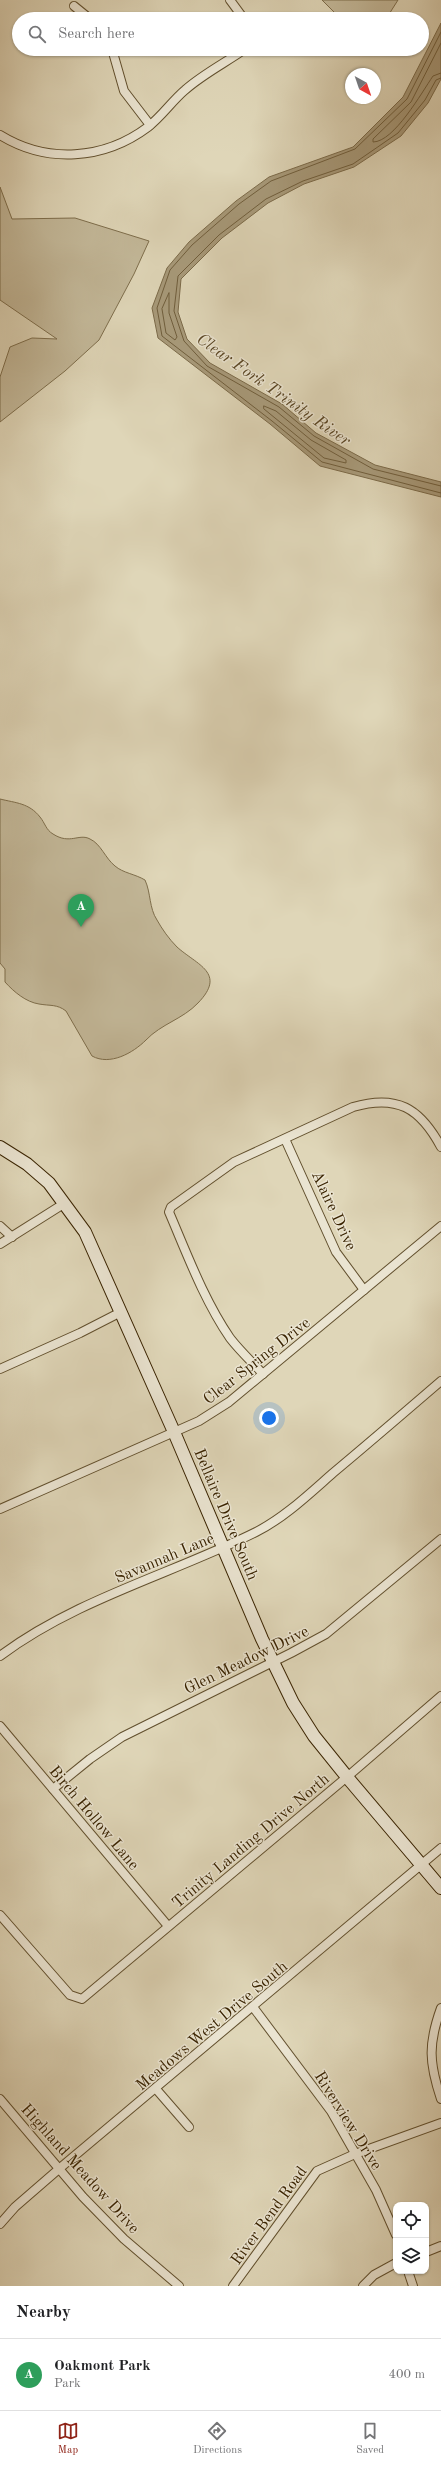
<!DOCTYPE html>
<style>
:root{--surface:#fff;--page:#f2f2f2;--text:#202124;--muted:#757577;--line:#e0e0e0;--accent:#8f2418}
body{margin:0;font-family:"Old Standard TT",serif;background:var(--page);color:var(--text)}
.controls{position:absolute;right:12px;bottom:12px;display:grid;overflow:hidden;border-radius:8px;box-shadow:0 1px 3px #0004}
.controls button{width:36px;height:36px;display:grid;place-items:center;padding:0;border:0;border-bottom:1px solid var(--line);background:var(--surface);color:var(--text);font:20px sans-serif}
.compass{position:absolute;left:345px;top:68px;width:36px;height:36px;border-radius:50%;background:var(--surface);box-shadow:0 1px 3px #0004;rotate:140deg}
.you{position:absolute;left:269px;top:1418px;width:14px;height:14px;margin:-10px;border:3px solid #fff;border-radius:50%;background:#1a73e8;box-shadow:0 0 0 6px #1a73e833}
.badge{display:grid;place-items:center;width:26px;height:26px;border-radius:50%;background:var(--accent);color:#fff;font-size:13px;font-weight:700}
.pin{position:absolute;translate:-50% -33px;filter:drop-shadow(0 1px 2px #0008)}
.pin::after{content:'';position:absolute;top:21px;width:14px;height:12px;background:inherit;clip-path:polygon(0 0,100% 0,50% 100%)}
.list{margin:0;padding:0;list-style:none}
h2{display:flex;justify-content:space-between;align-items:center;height:52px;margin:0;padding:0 16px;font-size:17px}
h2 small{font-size:13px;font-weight:400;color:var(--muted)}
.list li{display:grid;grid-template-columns:26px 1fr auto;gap:12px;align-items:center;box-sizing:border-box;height:72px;padding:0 16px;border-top:1px solid var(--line)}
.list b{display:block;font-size:15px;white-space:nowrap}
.list p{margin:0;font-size:13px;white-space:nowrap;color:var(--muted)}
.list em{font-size:13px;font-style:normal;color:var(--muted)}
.icon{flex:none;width:22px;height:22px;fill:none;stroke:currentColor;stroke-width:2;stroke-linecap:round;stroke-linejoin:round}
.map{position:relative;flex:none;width:441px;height:2286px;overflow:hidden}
.search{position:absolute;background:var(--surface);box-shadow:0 1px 3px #0004;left:12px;right:12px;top:12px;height:44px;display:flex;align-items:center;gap:10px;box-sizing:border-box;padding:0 14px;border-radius:22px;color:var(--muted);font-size:15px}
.sheet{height:124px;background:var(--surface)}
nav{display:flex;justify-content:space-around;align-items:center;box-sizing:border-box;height:56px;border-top:1px solid var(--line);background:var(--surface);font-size:11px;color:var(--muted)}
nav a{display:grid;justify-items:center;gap:2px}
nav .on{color:var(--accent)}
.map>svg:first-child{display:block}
</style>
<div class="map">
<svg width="441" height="2286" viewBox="0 0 441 2286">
<rect width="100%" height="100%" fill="#dfd6b8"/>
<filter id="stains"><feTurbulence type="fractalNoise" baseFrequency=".005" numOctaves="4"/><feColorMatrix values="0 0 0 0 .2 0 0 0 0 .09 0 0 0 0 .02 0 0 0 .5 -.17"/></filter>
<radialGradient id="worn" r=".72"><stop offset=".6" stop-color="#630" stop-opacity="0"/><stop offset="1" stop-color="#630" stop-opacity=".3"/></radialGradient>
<g fill="#c3b899" stroke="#7e6e4c">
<path d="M322,0H398L386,19H341Z"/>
<path d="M0,187L12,219L75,218L149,241L134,274L99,340L65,371L0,422V377L10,347L32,338L57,339L0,300Z"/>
<path d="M0,799C16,803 29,803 40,817C45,823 46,830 53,834C70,845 79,833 90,839C101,844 105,858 115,866C123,873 135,874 145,880C151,893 149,908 157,920C162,929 169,939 177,947C197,965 227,973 198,1003C183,1019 161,1024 146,1040C133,1053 110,1066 92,1056L66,1011C57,1004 50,1006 39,1004C26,1002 14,992 5,982V969L0,963Z"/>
</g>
<path fill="#a79979" stroke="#7b6a49" d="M441,23V79L428,103L401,136L354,167L304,184L268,203L222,238L181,279L178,312L187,339L210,363L282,404L316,433L375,465L441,482V497L320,466L270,424L158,338L152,308L167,268L189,242L236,201L269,177L353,147L403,97Z"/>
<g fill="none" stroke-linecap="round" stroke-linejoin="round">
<g stroke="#705e3c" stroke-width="1">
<path d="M441,32L407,99L355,149L271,181L239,204L192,245L170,270L157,308L162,336L272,421L322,462L441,493"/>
<path d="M441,43L411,102L373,139V142C394,142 422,92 433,76L441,73"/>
<path d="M441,78L436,80L425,100L398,133L353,164L303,181L266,199L219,235L178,276L174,311L184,341L207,366L279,407L314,436L373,469L441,486"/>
<path d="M169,293V313L177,337L175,340L166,333L162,309Z"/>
<path d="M264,406L276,411L311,440L346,460V463L324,458L264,409Z"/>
</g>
<defs>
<g id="street">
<path d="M230,0L244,19"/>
<path d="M74,6L90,19"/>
<path d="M112,49L124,91L150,125"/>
<path d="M0,135C47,164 104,160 148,127C162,116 172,101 185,90C203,74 225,63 245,49"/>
<path d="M285,1139L336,1252L364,1290"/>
<path d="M0,1226L12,1237"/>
<path d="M0,1244L65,1203"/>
<path d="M0,1369L80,1333L121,1312"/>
<path d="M263,1374C252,1362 240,1351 230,1338C204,1300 187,1254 169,1212L171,1207L234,1162L353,1107C397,1094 420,1108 441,1147"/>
<path d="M0,1509L199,1421L229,1402L441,1226"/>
<path d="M0,1656C76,1599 172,1574 256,1532C284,1518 309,1494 333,1473C369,1443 405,1412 441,1381"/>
<path d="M0,1726L168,1926"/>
<path d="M53,1789L90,1759L122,1737L291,1653L326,1634L441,1539"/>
<path d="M0,1915L70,1995L82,1999L347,1777L441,1696"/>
<path d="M253,2007L331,2111L376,2190L396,2235"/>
<path d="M441,2008C428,2044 429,2063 441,2099"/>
<path d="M156,2089L189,2127"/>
<path d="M0,2099L83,2197L124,2239L179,2286"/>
<path d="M0,2224L15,2207L60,2168L441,1848"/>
<path d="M426,2252L441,2246"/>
<path d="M408,2271L413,2286"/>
<path d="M233,2286L317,2171L355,2154L441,2123"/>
<path d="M363,2286L374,2275L396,2263"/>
</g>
<path id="secondary" d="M0,1147L27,1164L49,1183L85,1232L174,1432L262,1639L293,1703L314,1736L347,1777L441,1888"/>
</defs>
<use href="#street" stroke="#62502e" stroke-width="10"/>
<use href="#secondary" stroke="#392300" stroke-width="14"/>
<use href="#street" stroke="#eae4d1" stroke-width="8"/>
<use href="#secondary" stroke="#eae4d1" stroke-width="12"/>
</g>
<g text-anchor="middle" stroke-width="3" stroke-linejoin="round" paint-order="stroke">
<g font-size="16" fill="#392300" stroke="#eae4d1">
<text transform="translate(335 1210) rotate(65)" y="6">Alaire Drive</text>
<text transform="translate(256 1360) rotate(-38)" y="6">Clear Spring Drive</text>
<text transform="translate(227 1514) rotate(67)" y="6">Bellaire Drive South</text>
<text transform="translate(164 1557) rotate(-23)" y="6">Savannah Lane</text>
<text transform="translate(246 1659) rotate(-26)" y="6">Glen Meadow Drive</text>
<text transform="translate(95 1817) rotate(50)" y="6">Birch Hollow Lane</text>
<text transform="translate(250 1840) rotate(-40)" y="6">Trinity Landing Drive North</text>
<text transform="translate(211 2025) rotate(-40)" y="6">Meadows West Drive South</text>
<text transform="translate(349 2120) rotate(58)" y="6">Riverview Drive</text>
<text transform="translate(81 2168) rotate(48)" y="6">Highland Meadow Drive</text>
<text transform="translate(268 2215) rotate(-54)" y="6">River Bend Road</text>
</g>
<g font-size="17" font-style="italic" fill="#5a4624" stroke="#eae4d1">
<text transform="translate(274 389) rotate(35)" y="6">Clear Fork Trinity River</text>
</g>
</g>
<rect width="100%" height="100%" filter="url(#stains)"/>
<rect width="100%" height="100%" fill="url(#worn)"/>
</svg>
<div class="controls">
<button><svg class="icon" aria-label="locate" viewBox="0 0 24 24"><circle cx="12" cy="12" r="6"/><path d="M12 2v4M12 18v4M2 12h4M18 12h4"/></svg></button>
<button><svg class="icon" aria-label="layers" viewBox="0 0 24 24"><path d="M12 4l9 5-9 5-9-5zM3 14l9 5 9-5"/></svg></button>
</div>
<svg class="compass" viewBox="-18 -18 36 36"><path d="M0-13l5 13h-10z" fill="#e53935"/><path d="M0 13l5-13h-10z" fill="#757577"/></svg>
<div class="you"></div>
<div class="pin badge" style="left:81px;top:927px;background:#2e9e5b">A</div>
<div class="search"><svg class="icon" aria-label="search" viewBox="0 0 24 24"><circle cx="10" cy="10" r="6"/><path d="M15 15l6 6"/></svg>Search here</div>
</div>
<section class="sheet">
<h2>Nearby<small></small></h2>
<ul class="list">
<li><span class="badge" style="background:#2e9e5b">A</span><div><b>Oakmont Park</b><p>Park</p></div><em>400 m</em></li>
</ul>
</section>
<nav>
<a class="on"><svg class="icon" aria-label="map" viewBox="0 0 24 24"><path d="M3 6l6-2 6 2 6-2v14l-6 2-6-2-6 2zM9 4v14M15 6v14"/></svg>Map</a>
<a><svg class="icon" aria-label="directions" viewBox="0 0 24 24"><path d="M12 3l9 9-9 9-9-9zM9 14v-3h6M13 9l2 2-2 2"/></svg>Directions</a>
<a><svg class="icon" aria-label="saved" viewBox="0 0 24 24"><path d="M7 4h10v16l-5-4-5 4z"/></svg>Saved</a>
</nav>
